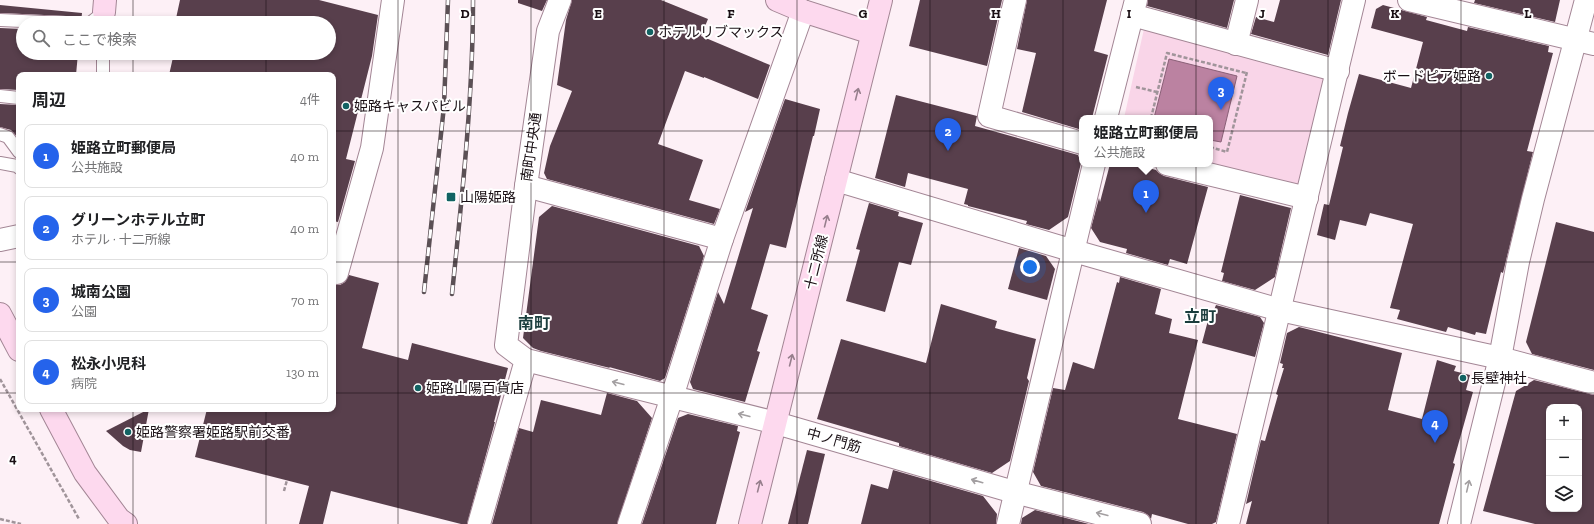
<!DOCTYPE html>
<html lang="ja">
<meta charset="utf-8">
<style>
:root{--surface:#fff;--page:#f2f2f2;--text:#202124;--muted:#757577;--line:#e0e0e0;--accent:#2563eb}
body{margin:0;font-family:"Zilla Slab","Noto Sans JP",serif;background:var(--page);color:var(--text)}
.controls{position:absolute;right:12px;bottom:12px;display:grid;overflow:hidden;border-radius:8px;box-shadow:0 2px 6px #0003}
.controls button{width:36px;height:36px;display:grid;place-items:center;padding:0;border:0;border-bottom:1px solid var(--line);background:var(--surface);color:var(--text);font:20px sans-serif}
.you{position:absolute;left:1030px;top:267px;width:14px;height:14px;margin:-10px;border:3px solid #fff;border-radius:50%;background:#1a73e8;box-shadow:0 0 0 6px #1a73e833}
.badge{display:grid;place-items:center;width:26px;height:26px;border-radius:50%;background:var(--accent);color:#fff;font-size:13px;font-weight:700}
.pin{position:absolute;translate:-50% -33px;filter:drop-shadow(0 1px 2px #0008)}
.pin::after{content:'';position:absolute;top:21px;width:14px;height:12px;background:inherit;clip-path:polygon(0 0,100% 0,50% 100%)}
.popup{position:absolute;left:1079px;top:115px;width:134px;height:52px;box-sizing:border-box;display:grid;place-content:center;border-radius:8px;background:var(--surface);filter:drop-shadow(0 1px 3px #0005);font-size:13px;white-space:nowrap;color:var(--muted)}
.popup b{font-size:15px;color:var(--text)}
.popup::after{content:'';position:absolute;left:50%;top:100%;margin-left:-8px;border:8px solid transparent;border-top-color:var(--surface)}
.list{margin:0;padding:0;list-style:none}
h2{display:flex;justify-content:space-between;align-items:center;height:52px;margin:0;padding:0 16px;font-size:17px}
h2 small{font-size:13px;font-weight:400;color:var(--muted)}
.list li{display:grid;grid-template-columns:26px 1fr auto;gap:12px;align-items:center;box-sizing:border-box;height:64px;margin:0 8px 8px;padding:0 8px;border:1px solid var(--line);border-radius:8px}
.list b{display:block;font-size:15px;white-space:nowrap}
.list p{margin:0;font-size:13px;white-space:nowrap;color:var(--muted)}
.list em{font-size:13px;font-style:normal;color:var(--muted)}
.icon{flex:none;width:22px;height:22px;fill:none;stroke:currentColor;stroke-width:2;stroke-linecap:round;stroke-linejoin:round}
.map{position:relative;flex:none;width:1594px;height:524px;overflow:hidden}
.search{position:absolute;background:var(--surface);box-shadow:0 2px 6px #0003;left:16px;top:16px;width:320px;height:44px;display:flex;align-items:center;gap:10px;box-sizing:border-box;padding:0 14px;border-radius:22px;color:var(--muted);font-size:15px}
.panel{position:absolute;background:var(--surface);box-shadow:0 2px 6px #0003;left:16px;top:72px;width:320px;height:340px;border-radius:8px}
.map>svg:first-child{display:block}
</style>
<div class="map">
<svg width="1594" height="524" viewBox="0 0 1594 524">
<rect width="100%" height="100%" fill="#fdf0f6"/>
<path fill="#f9d5e8" d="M1144,29L1325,78L1298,185L1210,164V118H1124Z"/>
<path fill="#bb82a1" stroke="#8a6077" d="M1169,59L1237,76L1221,142L1210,140V118H1154Z"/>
<g fill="#583f4c" fill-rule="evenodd">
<path d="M180,0H319L378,15L372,56L346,159L355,161L338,222L333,221V75H169L174,53H329V23H175Z"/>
<path d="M518,0H547L542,11L518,3Z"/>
<path d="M572,0H661L708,19L701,36L770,65L758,99L704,77V78L685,71L658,144L703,160L689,200L720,209L714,224L547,179L544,173L550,146L572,91L557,85L566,20Z"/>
<path d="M920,0H1002L987,66L909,46Z"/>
<path d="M1027,0H1107L1094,51L1108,55L1092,118H1082V130L1022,112L1036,53L1017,49Z"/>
<path d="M1148,0H1234L1227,28L1147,6Z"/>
<path d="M1280,0H1341L1328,55L1251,34L1256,17L1274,22Z"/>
<path d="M1475,0H1560L1555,22L1474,3Z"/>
<path d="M0,5L82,13L81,23H73L70,17L66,16L0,13Z"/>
<path d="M1383,5L1427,17L1426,20L1467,31L1468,27L1549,46L1548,52L1553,53L1527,151L1533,152L1503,273L1501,272L1486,334L1476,332L1475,335L1448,327L1446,332L1397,319L1400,310L1390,308L1413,224L1370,213L1366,226L1340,220L1335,240L1317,235L1324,204L1329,205L1343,147L1340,146L1348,113L1359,74L1411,88L1423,42L1371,28L1376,9Z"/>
<path d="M0,28L23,29V53H78L76,75H19V90L0,89Z"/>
<path d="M896,95L977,116L975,126L1078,155L1081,163L1068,217L1049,230L1026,224L1027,221L968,206V205L964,204L968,189L908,173L905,187L875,178Z"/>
<path d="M785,99L820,109L814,136H813L786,248L770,244L751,309L768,315L757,351L760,352L745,402L693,389L690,382L718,292L724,304L753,208L745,212Z"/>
<path d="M0,104L19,105V139L11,130L0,127Z"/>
<path d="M1110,164H1134L1156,170L1159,173L1164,176L1208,187L1187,264L1170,259L1168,265L1126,253L1127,249L1100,242L1091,228L1099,198L1100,202Z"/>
<path d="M1240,195L1291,208L1275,277L1255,290L1222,281L1224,273L1221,272Z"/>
<path d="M869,203L899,212L898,216L923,223L911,265L899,262L885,312L846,301L860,250L856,249Z"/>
<path d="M552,206L699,246L704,256L665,378L660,381L609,367L610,368L541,351L533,348L523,338L539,217Z"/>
<path d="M1556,222L1594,232V370L1532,354L1526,342Z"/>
<path d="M1019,248L1046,256L1055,269L1047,300L1008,289Z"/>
<path d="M349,275L379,283L362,348L408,360L412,343L508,368L494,422H495L467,524H461L331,491L323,524H299L309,486L195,457L207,409H333V285H340L345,282Z"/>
<path d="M1120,277L1161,289L1155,314L1172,319L1169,333L1198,340L1178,419L1237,434L1216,522L1212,524H1188L1152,514L1151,519L1148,515L1143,512L1041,486L1033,472L1053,388L1065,390L1073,362L1094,369L1117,282L1119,283Z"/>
<path d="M941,304L997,321L995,328L1036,339L1027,378L1029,381L1010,461L992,473L899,446V443L817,419L841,339L926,363Z"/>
<path d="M1216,305L1260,317L1264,323L1255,357L1202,343L1211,309L1214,310Z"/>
<path d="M1299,327L1402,353L1388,410L1422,419L1437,360L1456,366L1454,371L1470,375L1466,390L1473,392L1453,463L1455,464L1439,524H1246L1252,501L1246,504L1261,440L1265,441L1278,395L1276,394L1284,368H1282L1283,364L1280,363L1287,333Z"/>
<path d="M1534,380L1594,395V524H1535L1483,511L1516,391ZM1549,407H1579V509H1549Z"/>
<path d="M607,393L637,401L652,418L617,524H492L519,428L533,432L541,400L601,415Z"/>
<path d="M149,409L141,452L130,450L123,446L106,431Z"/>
<path d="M688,414L738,426L737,431L740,432L716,524H642L678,418Z"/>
<path d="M807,450L825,454L808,524H788Z"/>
<path d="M893,470L983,496L997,514L996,524H861L871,484L888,489Z"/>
<path d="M1035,510L1089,524H1021L1022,518Z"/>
</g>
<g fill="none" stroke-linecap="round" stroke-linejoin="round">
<defs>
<g id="lane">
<path d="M0,20L66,23"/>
<path d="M90,23L104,12"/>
<path d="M103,75V53"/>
<path d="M0,96L19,98"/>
<path d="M0,134L8,137L19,152"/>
<path d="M0,163L17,166L19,168"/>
</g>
<g id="street">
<path d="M1015,0L989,116L1082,143"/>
<path d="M1409,0L1594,44"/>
<path d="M1132,15L1338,71"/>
<path d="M1236,44L1247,0"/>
<path d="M1106,118L1136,0"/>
<path d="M1167,164L1307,198"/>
<path d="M836,180L1074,251L1280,310L1500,358L1594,383"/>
<path d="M526,186L722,239"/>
<path d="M0,240L19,236"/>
<path d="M337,273L372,148L393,0"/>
<path d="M526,360L776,423L1014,492L1140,524"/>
<path d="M479,524L526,360L506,345L526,186L548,31L560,0"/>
<path d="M629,524L672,397L722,239L803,11"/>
<path d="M1008,524L1094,164"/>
<path d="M1228,524L1354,0"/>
<path d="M1459,524L1500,358L1518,262L1533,199L1586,0"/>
</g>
<g id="secondary">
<path d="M777,0L803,11L872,33"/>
<path d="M104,12L105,0"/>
<path d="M0,314L19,350"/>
<path d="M51,409L85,473L119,519L126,524"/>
<path d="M750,524L881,0"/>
</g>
</defs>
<use href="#lane" stroke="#a38695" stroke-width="14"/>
<use href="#street" stroke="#a38695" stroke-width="24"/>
<use href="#secondary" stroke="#a38695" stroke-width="24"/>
<g stroke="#a0949a" stroke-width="2.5" stroke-dasharray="4 2" stroke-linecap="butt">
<path d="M1136,87L1157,92"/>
<path d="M1151,118L1167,53L1246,73"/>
<path d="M1210,147L1227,152L1247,72"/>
<path d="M0,379L79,519"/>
<path d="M284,491L287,480"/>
<path d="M0,519L21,524"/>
</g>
<use href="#lane" stroke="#fff" stroke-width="12"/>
<use href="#street" stroke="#fff" stroke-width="22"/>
<use href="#secondary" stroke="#fdd9ee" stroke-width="22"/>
<defs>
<g id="rail">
<path d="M424,292L444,106L448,0"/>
<path d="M452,294C462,196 473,99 473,0"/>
</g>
</defs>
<use href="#rail" stroke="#5b5055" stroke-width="4.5"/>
<use href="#rail" stroke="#fff" stroke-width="3" stroke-dasharray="9" stroke-linecap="butt"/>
</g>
<defs><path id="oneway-shaft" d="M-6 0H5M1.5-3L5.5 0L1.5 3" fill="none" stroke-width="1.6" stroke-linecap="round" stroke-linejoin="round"/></defs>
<g stroke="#967e8c">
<use href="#oneway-shaft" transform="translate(857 94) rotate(-76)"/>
<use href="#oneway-shaft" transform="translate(826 221) rotate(-76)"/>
<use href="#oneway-shaft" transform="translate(791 360) rotate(-76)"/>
<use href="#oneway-shaft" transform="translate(759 486) rotate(-76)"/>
</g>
<g stroke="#a39fa1">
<use href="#oneway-shaft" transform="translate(618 383) rotate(-166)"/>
<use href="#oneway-shaft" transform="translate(744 415) rotate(-166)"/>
<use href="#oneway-shaft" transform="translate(977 481) rotate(-164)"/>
<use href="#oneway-shaft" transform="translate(1468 486) rotate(-77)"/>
<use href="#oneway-shaft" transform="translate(1102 514) rotate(-166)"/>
</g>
<path fill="none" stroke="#190f14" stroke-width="1" stroke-opacity="0.55" d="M133,0V23M266,0V23M398,0V524M531,0V524M664,0V524M797,0V524M930,0V524M1063,0V524M1196,0V524M1328,0V524M1461,0V524M133,53V75M266,53V75M0,131H19M333,131H1594M0,262H19M333,262H1594M0,393H19M333,393H1594M133,409V524M266,409V524"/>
<g fill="#126363" stroke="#fff" stroke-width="1.5">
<circle cx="650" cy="32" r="4"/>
<circle cx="1489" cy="76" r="4"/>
<circle cx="346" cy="106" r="4"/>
<rect x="446" y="192" width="10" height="10" rx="2"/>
<circle cx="1463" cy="378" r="4"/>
<circle cx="418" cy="388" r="4"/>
<circle cx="128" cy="432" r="4"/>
</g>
<g text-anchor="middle" stroke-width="4" stroke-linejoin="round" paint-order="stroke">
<g font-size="14" fill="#190f14" stroke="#fff" text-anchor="start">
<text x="658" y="37">ホテルリブマックス</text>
<text x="1481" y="81" text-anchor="end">ボードピア姫路</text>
<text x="354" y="111">姫路キャスパビル</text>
<text x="460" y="202">山陽姫路</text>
<text x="1471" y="383">長壁神社</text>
<text x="426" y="393">姫路山陽百貨店</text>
<text x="136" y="437">姫路警察署姫路駅前交番</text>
</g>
<g font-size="14" fill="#190f14" stroke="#fff">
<text transform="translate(531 147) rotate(-82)" y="5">南町中央通</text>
<text transform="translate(816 262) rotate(-76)" y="5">十二所線</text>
<text transform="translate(834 440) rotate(16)" y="5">中ノ門筋</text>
</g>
<g font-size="16" font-weight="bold" fill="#1a3d3d" stroke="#fff">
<text x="1200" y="322">立町</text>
<text x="534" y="329">南町</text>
</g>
</g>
<g font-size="13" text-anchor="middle" font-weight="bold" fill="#190f14" stroke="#fff" stroke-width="4" stroke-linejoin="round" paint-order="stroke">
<text x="465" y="18">D</text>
<text x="598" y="18">E</text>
<text x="731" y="18">F</text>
<text x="863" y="18">G</text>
<text x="996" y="18">H</text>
<text x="1129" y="18">I</text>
<text x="1262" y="18">J</text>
<text x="1395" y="18">K</text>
<text x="1528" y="18">L</text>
<text x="13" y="463">4</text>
</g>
</svg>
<div class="controls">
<button>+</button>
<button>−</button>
<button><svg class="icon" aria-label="layers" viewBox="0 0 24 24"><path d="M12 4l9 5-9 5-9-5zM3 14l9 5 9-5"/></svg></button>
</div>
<div class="you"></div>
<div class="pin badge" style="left:1146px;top:213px">1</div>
<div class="popup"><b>姫路立町郵便局</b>公共施設</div>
<div class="pin badge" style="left:948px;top:151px">2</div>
<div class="pin badge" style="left:1221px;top:110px">3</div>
<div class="pin badge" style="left:1435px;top:443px">4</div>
<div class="search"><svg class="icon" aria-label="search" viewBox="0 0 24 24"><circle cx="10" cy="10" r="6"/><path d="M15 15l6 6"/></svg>ここで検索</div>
<section class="panel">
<h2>周辺<small>4件</small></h2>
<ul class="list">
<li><span class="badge">1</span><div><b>姫路立町郵便局</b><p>公共施設</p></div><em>40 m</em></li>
<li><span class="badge">2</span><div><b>グリーンホテル立町</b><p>ホテル · 十二所線</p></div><em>40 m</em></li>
<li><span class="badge">3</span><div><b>城南公園</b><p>公園</p></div><em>70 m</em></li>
<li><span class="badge">4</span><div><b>松永小児科</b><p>病院</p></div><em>130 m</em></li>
</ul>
</section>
</div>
